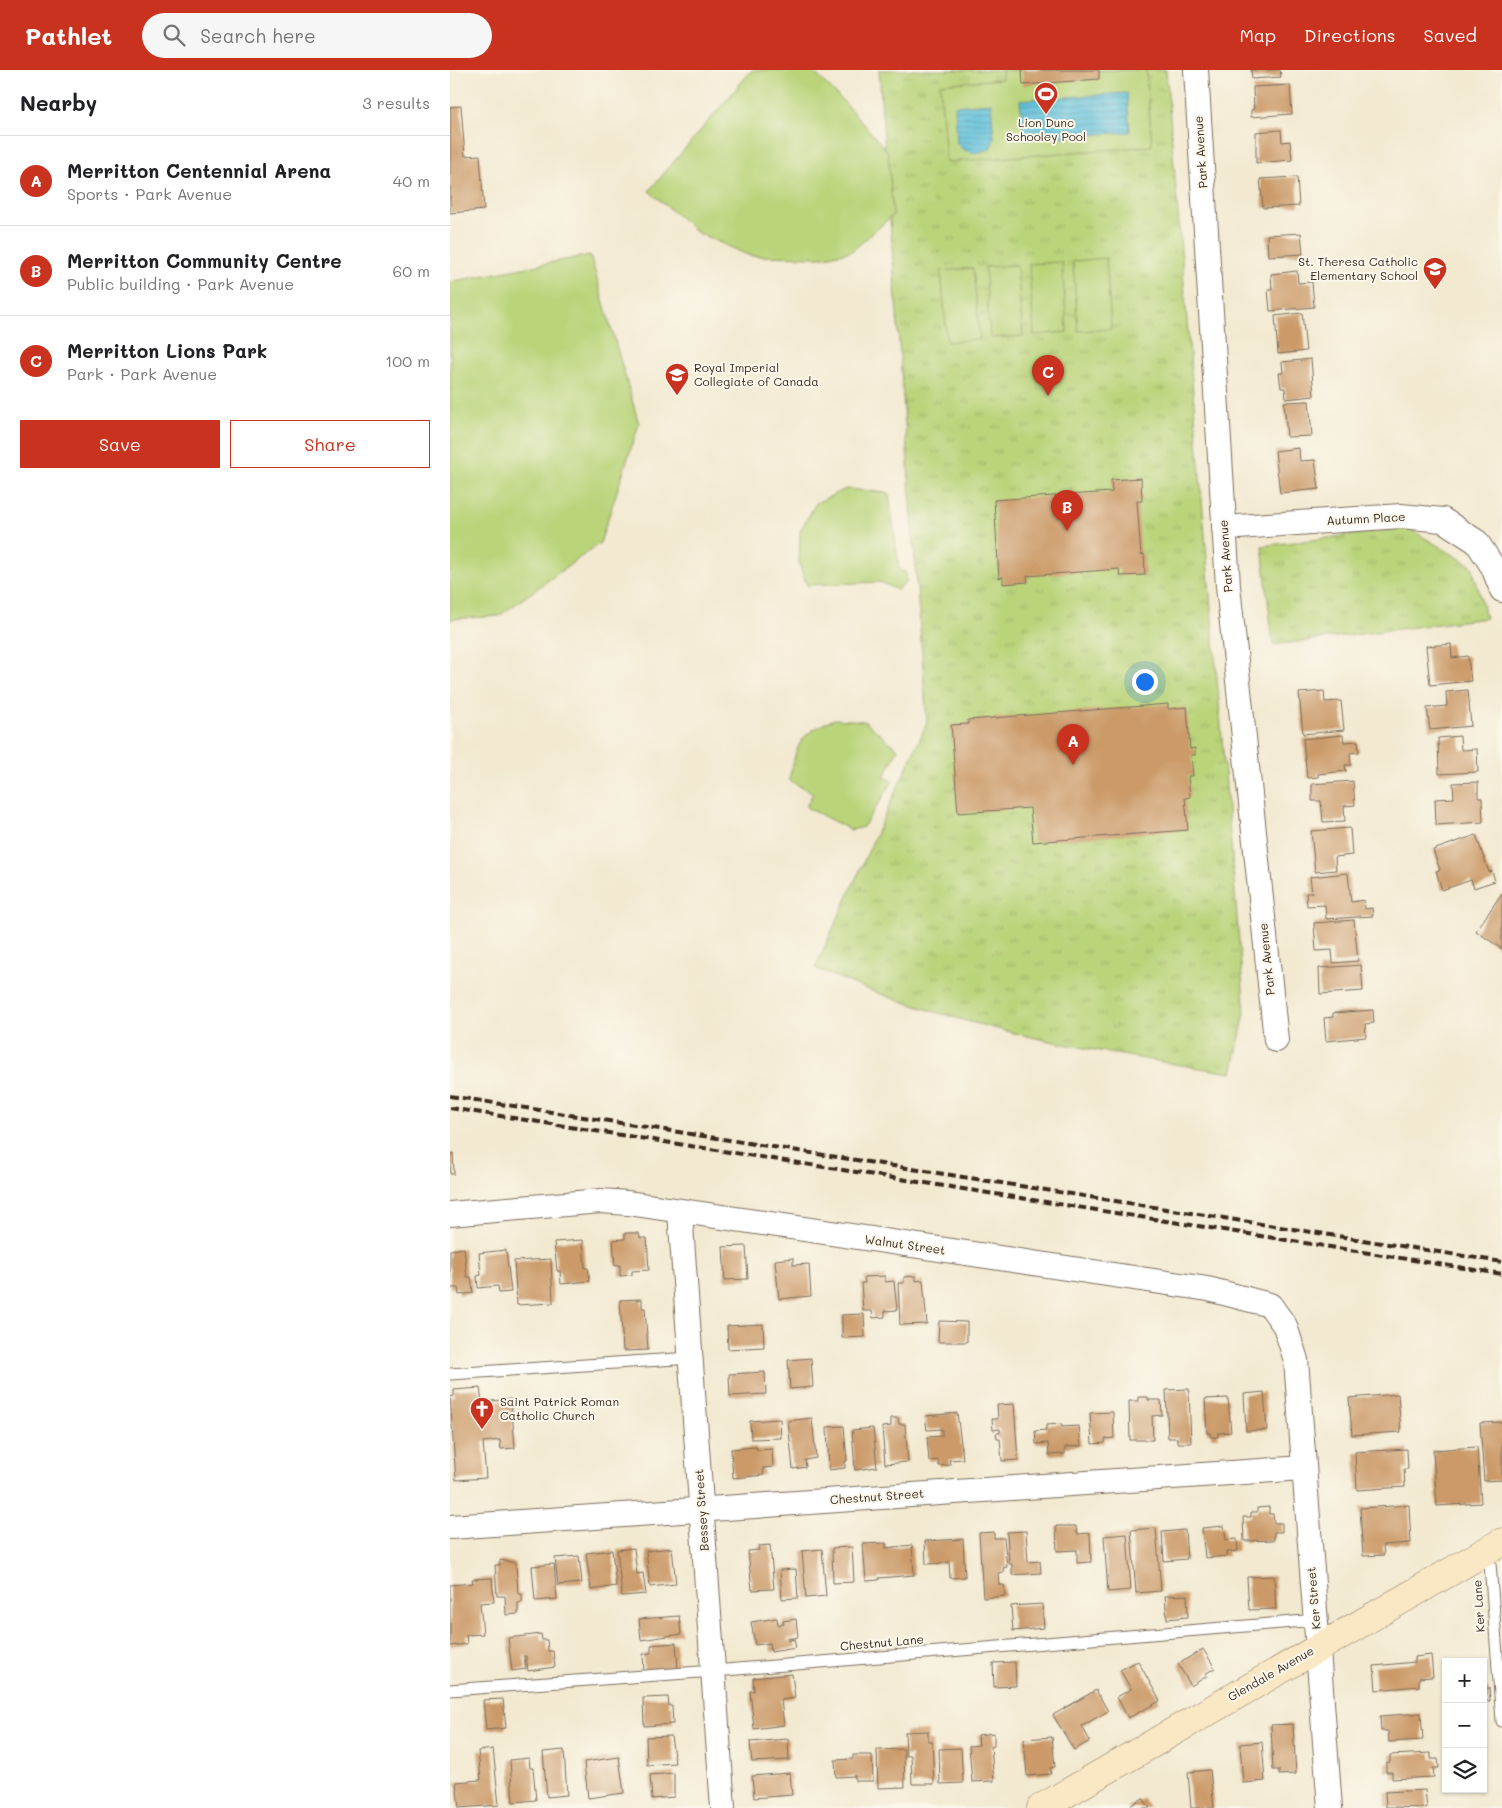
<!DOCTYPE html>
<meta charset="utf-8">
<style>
:root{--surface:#fff;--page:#f6f6f6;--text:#202124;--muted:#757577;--line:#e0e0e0;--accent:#c8321e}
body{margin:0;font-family:Mali,sans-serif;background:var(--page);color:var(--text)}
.controls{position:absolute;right:15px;bottom:15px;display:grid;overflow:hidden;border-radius:0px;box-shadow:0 1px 4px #0004}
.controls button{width:45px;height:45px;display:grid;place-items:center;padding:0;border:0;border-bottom:1px solid var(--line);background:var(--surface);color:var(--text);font:25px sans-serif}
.you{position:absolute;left:694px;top:611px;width:18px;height:18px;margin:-12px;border:4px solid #fff;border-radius:50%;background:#1a73e8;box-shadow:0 0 0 8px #1a73e833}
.badge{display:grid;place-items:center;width:32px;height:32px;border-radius:50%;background:var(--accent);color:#fff;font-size:16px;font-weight:700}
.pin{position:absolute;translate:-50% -41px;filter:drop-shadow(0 1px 2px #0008)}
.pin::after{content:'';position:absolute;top:26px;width:18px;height:15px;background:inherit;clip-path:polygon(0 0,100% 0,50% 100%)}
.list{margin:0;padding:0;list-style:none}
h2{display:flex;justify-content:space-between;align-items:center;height:65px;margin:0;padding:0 20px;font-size:21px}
h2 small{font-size:16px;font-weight:400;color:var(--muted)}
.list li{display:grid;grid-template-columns:32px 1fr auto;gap:15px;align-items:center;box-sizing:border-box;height:90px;padding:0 20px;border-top:1px solid var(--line)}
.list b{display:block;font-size:19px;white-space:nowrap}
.list p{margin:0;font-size:16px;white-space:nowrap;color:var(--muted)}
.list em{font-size:16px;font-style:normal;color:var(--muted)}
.actions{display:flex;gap:10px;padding:15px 20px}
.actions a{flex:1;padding:11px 0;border:1px solid var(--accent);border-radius:0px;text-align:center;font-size:18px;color:var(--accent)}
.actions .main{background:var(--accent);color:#fff}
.icon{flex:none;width:28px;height:28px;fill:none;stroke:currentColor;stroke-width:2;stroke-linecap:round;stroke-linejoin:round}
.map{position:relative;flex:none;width:1052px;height:1738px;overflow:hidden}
header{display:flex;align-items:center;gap:30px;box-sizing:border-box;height:70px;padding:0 25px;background:var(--accent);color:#fff}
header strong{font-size:24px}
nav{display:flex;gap:28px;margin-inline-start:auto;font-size:18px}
.search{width:350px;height:45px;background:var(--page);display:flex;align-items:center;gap:12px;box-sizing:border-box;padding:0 18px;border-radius:28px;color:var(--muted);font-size:19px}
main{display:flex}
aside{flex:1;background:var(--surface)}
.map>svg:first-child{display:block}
</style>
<header>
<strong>Pathlet</strong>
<div class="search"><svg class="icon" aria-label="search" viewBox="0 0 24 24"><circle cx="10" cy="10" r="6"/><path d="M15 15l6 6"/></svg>Search here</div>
<nav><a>Map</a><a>Directions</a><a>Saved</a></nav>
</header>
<main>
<aside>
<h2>Nearby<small>3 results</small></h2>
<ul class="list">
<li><span class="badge">A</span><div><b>Merritton Centennial Arena</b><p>Sports · Park Avenue</p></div><em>40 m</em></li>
<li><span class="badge">B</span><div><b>Merritton Community Centre</b><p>Public building · Park Avenue</p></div><em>60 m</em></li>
<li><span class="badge">C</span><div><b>Merritton Lions Park</b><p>Park · Park Avenue</p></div><em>100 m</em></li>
</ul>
<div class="actions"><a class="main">Save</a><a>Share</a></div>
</aside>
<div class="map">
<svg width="1052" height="1738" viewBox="0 0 1052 1738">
<defs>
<pattern id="grass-tufts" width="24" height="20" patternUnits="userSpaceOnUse" patternTransform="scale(1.25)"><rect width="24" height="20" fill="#bad47a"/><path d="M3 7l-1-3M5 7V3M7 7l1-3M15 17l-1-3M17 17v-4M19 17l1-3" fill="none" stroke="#a1b669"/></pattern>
<pattern id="water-rules" width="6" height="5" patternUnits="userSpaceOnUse" patternTransform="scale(1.25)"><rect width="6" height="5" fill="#5dc0db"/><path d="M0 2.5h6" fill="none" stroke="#4e9cb1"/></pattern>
</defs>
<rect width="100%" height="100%" fill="#fbf7ec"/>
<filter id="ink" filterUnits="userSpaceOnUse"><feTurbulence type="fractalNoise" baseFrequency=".02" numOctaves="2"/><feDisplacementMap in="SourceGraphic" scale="10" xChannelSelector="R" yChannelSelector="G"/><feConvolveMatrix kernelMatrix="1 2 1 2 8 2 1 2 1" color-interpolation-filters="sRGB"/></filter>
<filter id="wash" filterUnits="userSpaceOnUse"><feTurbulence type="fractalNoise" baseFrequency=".0096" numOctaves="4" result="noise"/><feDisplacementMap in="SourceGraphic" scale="20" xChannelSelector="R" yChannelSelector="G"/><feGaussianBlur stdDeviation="1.12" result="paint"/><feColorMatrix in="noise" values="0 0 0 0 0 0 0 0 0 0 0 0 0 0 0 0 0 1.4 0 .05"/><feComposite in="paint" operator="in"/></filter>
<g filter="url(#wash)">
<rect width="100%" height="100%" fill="#f2e9d0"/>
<g fill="url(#grass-tufts)" stroke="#7a7f4c">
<path d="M429,0H716L795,943L782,1003C638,981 500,957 365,898L477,653Z"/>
<path d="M958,458L1022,496L1036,548L823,575L812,476Z"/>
</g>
<g fill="#bad47a" stroke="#7a7f4c">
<path d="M302,0H362L394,32L438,82L443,145L402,181L375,187L300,186L248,163L199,121Z"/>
<path d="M552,0H696L702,76L496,92L490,14L552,9Z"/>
<path d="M140,185L189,354L150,473L49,546L0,549V212Z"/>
<path d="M656,188L661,259L628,261L623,191Z"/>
<path d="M612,192L617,262L584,265L579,194Z"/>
<path d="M567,195L573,266L540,268L535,197Z"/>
<path d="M523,198L530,269L497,272L491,201Z"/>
<path d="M396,419L439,423L449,499L455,502L457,511L447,520L431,512L357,515L349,494L350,461L366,433Z"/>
<path d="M384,649L414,651L448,679L434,707L443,711L413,757L401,760L356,737L363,723L339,710C348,672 348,665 384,649Z"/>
</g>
<g fill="url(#water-rules)" stroke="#4c757c">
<path d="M677,23L680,62L573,69L570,30Z"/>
<path d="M541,33L544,69L540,79C526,84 519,85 507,74L505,36Z"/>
</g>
<g id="blocks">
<g fill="#cb9a68">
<path d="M572,0H649V9L573,15Z"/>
<path d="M801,0H830L831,7L802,9Z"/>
<path d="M840,15L842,44L801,47V40L804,39L803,17Z"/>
<path d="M11,36L15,86L30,85L34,140L0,143V37Z"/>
<path d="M831,60L832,72L840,71L842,90L806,93V62Z"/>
<path d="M847,107L849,136L813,138L810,109Z"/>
<path d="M851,163L853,184L818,186L817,165Z"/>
<path d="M847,201L848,213L862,212L864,237L820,241L818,220H822L821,204Z"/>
<path d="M852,243L856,281L828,284L825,246Z"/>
<path d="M861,289L864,326L836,329L835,318H831L829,303H833L832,292Z"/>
<path d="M859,331L862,366L837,367L834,332Z"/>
<path d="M849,378L850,391L865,390L869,419L830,423L825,381Z"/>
<path d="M691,408L692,431H687L691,485L694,484L695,505L670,506L669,499L577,506L578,512L553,514V507L549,508L544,430L662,422L661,410Z"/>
<path d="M1001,574L1002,588L1018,586L1021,611L980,615L976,576Z"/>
<path d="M1018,620L1021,656L980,660L977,638L997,636L996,622Z"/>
<path d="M874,621L875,632L891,631L894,660L853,664L849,623Z"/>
<path d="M718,634V639L737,637L740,679L745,678V685H741L743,706H738L740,727L735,728L738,760L583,772L580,738L508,743L501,655L518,654V650Z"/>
<path d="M893,665L894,672L908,671L909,682L900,683L901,695H895L896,701L868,704V707L857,708L853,669Z"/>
<path d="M1010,666L1011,680L1027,679L1028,702L989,704L988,668Z"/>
<path d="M903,711L905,735L894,736L895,751L873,752L871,731H862V714Z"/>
<path d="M1028,712V728H1032L1033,752L986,755L985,729L1004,728L1003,713Z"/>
<path d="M900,758L902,785L885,787L886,800L865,802L861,761Z"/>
<path d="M1026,765L1039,802L1042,801L1045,811L1024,818L1021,810L992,820L986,801L990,800L983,780Z"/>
<path d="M898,803L901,832L914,830L915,839L922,838L923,846L876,849L875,835L857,836L856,823H862L860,807Z"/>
<path d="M1052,823V879L1026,861Z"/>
<path d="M904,850L908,891L883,893L882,880L866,881L864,853Z"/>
<path d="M911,895L913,921L870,924L869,898Z"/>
<path d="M923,940L924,953L915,954L916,967L876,971L874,948L883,947V943Z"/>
<path d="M3,1083L4,1104H0V1084Z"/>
<path d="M175,1163H189L190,1168H197L199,1200L182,1201V1205L170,1206V1195L165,1196L163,1170L175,1169Z"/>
<path d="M133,1170L135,1198H138L140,1211L111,1214L110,1201H107L104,1172Z"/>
<path d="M296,1176L298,1209L275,1210L273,1177Z"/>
<path d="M14,1178L17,1207H21L23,1223L9,1225L8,1218H0V1180Z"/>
<path d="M56,1180L61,1222L49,1223L48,1216L28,1218L27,1206L31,1205L29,1183Z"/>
<path d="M343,1188V1195L359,1194L361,1226L329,1229L325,1190Z"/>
<path d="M101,1189L103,1233L67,1235L64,1191Z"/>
<path d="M435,1206V1212L444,1211L447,1240L435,1241V1247L423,1248L422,1241H413L411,1213H415L414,1207Z"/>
<path d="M466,1206V1211L473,1210L477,1254L450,1255L448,1213H454V1207Z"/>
<path d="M192,1229V1238H195L198,1280L173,1281L170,1230Z"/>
<path d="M414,1244L415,1267L392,1268V1245Z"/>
<path d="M489,1251L517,1252V1272H488Z"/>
<path d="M313,1254L314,1277L278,1279L277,1256Z"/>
<path d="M361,1288L363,1317L340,1319L338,1290Z"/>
<path d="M315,1302L316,1324L280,1326L279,1304Z"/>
<path d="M30,1318L32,1332L61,1329L65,1378L51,1379L50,1370L33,1372L36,1408L6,1410L0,1327L4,1326V1320Z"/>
<path d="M739,1319L741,1373H727V1368H718L716,1320Z"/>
<path d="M814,1322L817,1360L796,1361L794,1324Z"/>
<path d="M948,1324L951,1362L902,1365L899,1328Z"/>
<path d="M688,1327H698V1330H711L712,1345L702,1346L703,1370H680L679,1331H688Z"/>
<path d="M778,1328L781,1362L768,1363V1367H761L760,1363H757L755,1329Z"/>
<path d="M564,1334L568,1390L552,1391L550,1369H547L546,1363H550V1359L543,1360L542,1349H548L547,1335Z"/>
<path d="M663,1342L664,1368L655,1369V1373L642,1374L640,1343Z"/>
<path d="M507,1343L513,1389L499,1390L500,1395L489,1396L488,1390L479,1391L477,1367L492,1366V1359L477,1360L475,1346Z"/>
<path d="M362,1348L366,1388L355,1390L356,1397L343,1399L338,1351Z"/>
<path d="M441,1348H448L449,1354H455L458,1392L435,1394L432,1357L441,1356Z"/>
<path d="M330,1349L331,1368L301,1369L300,1351Z"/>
<path d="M1052,1352V1410L1034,1411L1030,1353Z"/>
<path d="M612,1354V1357L629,1356L631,1376L615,1377V1384L599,1385L598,1373L586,1374L585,1361L596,1360V1355Z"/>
<path d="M394,1356L397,1391H395V1398L379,1400L377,1357Z"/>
<path d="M423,1358L427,1397L405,1400L402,1360Z"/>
<path d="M306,1377L307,1380L322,1379L323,1397L313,1398L314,1405L283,1408L281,1379Z"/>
<path d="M1027,1377L1031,1433L987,1436L983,1380Z"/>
<path d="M957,1379L958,1399H954L955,1417L907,1420L905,1382Z"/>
<path d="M959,1435L961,1473L933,1475L934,1485L913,1486L910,1438Z"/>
<path d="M819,1437V1444H823L824,1453H832V1462H824V1470L794,1471L793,1447H801V1442H807V1438Z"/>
<path d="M606,1456H626L627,1464L640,1463L641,1492L627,1493V1480L607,1481Z"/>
<path d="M774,1456L776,1470L787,1469L788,1481L777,1482L778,1486L755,1488L752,1458Z"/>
<path d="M706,1458L711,1521L686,1523L681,1460Z"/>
<path d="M735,1460L737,1489L714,1491L712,1462Z"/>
<path d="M576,1461L578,1492L590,1491L591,1503L562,1505V1494H559L557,1462Z"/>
<path d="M544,1462V1468H554L557,1497L553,1498L554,1502L548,1503L549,1515H554L555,1526L533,1528L529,1463Z"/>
<path d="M677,1464L681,1520L658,1522L654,1466Z"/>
<path d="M513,1469L515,1507L500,1508L499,1491L497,1493L476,1494L475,1471Z"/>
<path d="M436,1473V1478L462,1475L464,1505L429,1508V1510L416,1511L413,1474Z"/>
<path d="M320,1475L324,1519L302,1520L298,1481L309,1480L308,1476Z"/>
<path d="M402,1477L404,1512L383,1513L382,1478Z"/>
<path d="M184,1478L187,1504L193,1503L196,1524L172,1526L167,1480Z"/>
<path d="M222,1478L226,1514L200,1517L196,1481Z"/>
<path d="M372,1479L376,1526L356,1528L352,1481Z"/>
<path d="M162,1480L166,1516L141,1520L136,1483Z"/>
<path d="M129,1486L132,1513L108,1515L105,1488Z"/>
<path d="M50,1490L66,1493L68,1524H72V1532L68,1533V1544L56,1545L55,1526H47L45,1495H50Z"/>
<path d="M104,1494L107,1529L85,1531L82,1496Z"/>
<path d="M346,1499L348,1528L332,1529L330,1500Z"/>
<path d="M824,1506L826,1539L799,1540L797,1507Z"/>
<path d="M42,1508L44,1532L30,1533L33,1564L16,1565L17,1574L0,1576V1515L23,1513L22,1509Z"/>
<path d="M737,1525L738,1547L717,1549L715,1526Z"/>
<path d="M592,1534L594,1558L563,1561L561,1536Z"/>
<path d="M229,1546L231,1564L191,1570L189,1549Z"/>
<path d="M327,1548L328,1555L334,1554L333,1551L346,1549L348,1567L338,1569V1571L344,1569L346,1578L321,1582L320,1573L305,1575L301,1552Z"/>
<path d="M91,1564L92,1570H97L98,1581H103L105,1597L78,1601L76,1586H74L76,1599L62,1601L58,1568Z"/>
<path d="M226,1573L228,1599L194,1602L193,1584L201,1583V1575Z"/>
<path d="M753,1579L765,1598L755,1604L757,1606L741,1616L728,1594Z"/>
<path d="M981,1585L983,1607L969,1608V1616L926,1620L924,1596L965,1592V1587Z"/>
<path d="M688,1591L710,1631L678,1648L667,1627L681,1619L670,1600Z"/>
<path d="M565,1592L566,1616L544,1617L543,1593Z"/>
<path d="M342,1604L345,1628L331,1630L334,1655L304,1659L300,1621H304L303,1608Z"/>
<path d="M1033,1618H1039L1040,1631H1033Z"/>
<path d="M646,1620L658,1641L632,1656L640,1671L624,1680L603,1645Z"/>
<path d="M218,1627L219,1636H222L223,1654L194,1656L193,1628Z"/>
<path d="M53,1629L56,1658L36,1660L33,1630Z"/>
<path d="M971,1643L973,1670L939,1672L938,1661H931L930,1646Z"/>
<path d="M843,1654L846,1704L829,1705V1700H823L821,1655Z"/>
<path d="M478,1661V1671H482L484,1714H462L461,1685L456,1686L455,1662Z"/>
<path d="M544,1663V1676L541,1677L544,1711L522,1712L519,1676L529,1675L528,1665Z"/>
<path d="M221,1666L225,1693L197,1695L196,1667Z"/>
<path d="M602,1667L605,1697L600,1698L601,1704L577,1706L574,1669Z"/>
<path d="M338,1669L339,1690L302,1692L300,1672Z"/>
<path d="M812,1672L815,1711L793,1713L790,1674Z"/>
<path d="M511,1678L513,1713L490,1714L489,1679Z"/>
<path d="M43,1679L49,1735L9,1738L6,1712L31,1710L28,1681Z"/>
<path d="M454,1679L455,1717L428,1718L427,1680Z"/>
<path d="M114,1680L117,1725L97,1727L93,1682Z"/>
<path d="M981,1683V1689H988L989,1698H983L984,1707L942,1709V1702H936V1693L940,1692V1685Z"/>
<path d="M403,1685H422L423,1711H405V1706L386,1707L385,1690L403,1689Z"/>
<path d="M169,1687L174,1723L138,1728L134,1692Z"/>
<path d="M79,1688L80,1698H83L86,1730L63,1732L60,1690Z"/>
<path d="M760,1700L764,1738H741L738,1702Z"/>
<path d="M224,1703V1727L202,1729L200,1705Z"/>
<path d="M340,1703L342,1725L304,1728L302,1706Z"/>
<path d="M975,1720L977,1738L936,1737L935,1722Z"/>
<path d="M693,1728L700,1738H677Z"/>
</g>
</g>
</g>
<g filter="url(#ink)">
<use href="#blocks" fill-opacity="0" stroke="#7b6d5c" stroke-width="1"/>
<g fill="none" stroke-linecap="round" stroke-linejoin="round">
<defs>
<g id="service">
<path d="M0,1304L241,1288"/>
<path d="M1039,1480L1052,1651"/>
<path d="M0,1620L264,1601L866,1550"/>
</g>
<g id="minor">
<path d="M746,0L778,516L826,970"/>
<path d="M774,458L951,446L993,450L1027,472L1043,497L1052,520"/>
<path d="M230,1142L273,1738"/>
<path d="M0,1144L151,1131L178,1133L758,1219L820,1235L835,1256L846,1290L880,1738"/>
<path d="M0,1457L853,1398"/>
</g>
<path id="secondary" d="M591,1738L1052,1472"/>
</defs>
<use href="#service" stroke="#7b6d5c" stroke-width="13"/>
<use href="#minor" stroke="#7b6d5c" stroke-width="26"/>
<use href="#secondary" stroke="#7b6d5c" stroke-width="29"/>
<use href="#service" stroke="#fff" stroke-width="11"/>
<use href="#minor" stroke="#fff" stroke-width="24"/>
<use href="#secondary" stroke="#fae7c3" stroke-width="28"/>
<g stroke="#3b2a1e" stroke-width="4" stroke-dasharray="8 4" stroke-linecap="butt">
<path d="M0,1026L1052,1192"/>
<path d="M0,1038L1052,1204"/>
</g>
</g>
</g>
<defs>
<symbol id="stadium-pin" viewBox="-11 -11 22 30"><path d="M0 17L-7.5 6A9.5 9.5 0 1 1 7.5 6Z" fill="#c8321e" stroke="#fbf7ec"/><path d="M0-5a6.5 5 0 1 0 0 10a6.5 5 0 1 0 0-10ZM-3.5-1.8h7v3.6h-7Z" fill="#fff"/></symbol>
<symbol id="school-pin" viewBox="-11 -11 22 30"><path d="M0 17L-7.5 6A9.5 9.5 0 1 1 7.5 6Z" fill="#c8321e" stroke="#fbf7ec"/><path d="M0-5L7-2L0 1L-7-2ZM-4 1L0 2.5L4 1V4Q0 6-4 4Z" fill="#fff"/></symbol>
<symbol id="church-pin" viewBox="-11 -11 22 30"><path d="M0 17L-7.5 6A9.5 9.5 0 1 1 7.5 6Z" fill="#c8321e" stroke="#fbf7ec"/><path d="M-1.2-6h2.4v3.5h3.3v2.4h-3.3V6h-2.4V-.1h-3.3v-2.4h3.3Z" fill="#fff"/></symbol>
</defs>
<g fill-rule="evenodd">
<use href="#stadium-pin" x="582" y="10" width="28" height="38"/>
<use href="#school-pin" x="971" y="185" width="28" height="38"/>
<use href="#school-pin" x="213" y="291" width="28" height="38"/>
<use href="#church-pin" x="18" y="1325" width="28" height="38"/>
</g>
<g text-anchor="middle" stroke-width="4" stroke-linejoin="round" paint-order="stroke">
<g font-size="12" fill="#3b2a1e" stroke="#fbf7ec" text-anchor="start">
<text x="596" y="57" text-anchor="middle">Lion Dunc<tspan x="596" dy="14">Schooley Pool</tspan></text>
<text x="968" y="196" text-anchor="end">St. Theresa Catholic<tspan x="968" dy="14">Elementary School</tspan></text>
<text x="244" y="302">Royal Imperial<tspan x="244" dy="14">Collegiate of Canada</tspan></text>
<text x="50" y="1336">Saint Patrick Roman<tspan x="50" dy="14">Catholic Church</tspan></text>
</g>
<g font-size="12" fill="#3b2a1e" stroke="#fbf7ec">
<text transform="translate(751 82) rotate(-94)" y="4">Park Avenue</text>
<text transform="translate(916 449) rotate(-3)" y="4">Autumn Place</text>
<text transform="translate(776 486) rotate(-94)" y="4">Park Avenue</text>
<text transform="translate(817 889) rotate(-96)" y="4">Park Avenue</text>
<text transform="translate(455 1175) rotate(8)" y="4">Walnut Street</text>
<text transform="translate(427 1427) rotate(-4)" y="4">Chestnut Street</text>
<text transform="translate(252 1440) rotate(-94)" y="4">Bessey Street</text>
<text transform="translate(864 1528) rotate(-95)" y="4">Ker Street</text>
<text transform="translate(1029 1536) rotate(-94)" y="4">Ker Lane</text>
<text transform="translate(432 1573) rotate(-5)" y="4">Chestnut Lane</text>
<text transform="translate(821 1604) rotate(-30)" y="4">Glendale Avenue</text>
</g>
</g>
</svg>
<div class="controls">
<button>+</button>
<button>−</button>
<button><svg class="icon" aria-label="layers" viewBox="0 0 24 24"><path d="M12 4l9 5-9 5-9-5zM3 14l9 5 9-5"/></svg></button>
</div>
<div class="you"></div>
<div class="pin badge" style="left:623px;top:695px">A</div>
<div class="pin badge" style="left:617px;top:461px">B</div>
<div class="pin badge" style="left:598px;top:326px">C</div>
</div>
</main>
